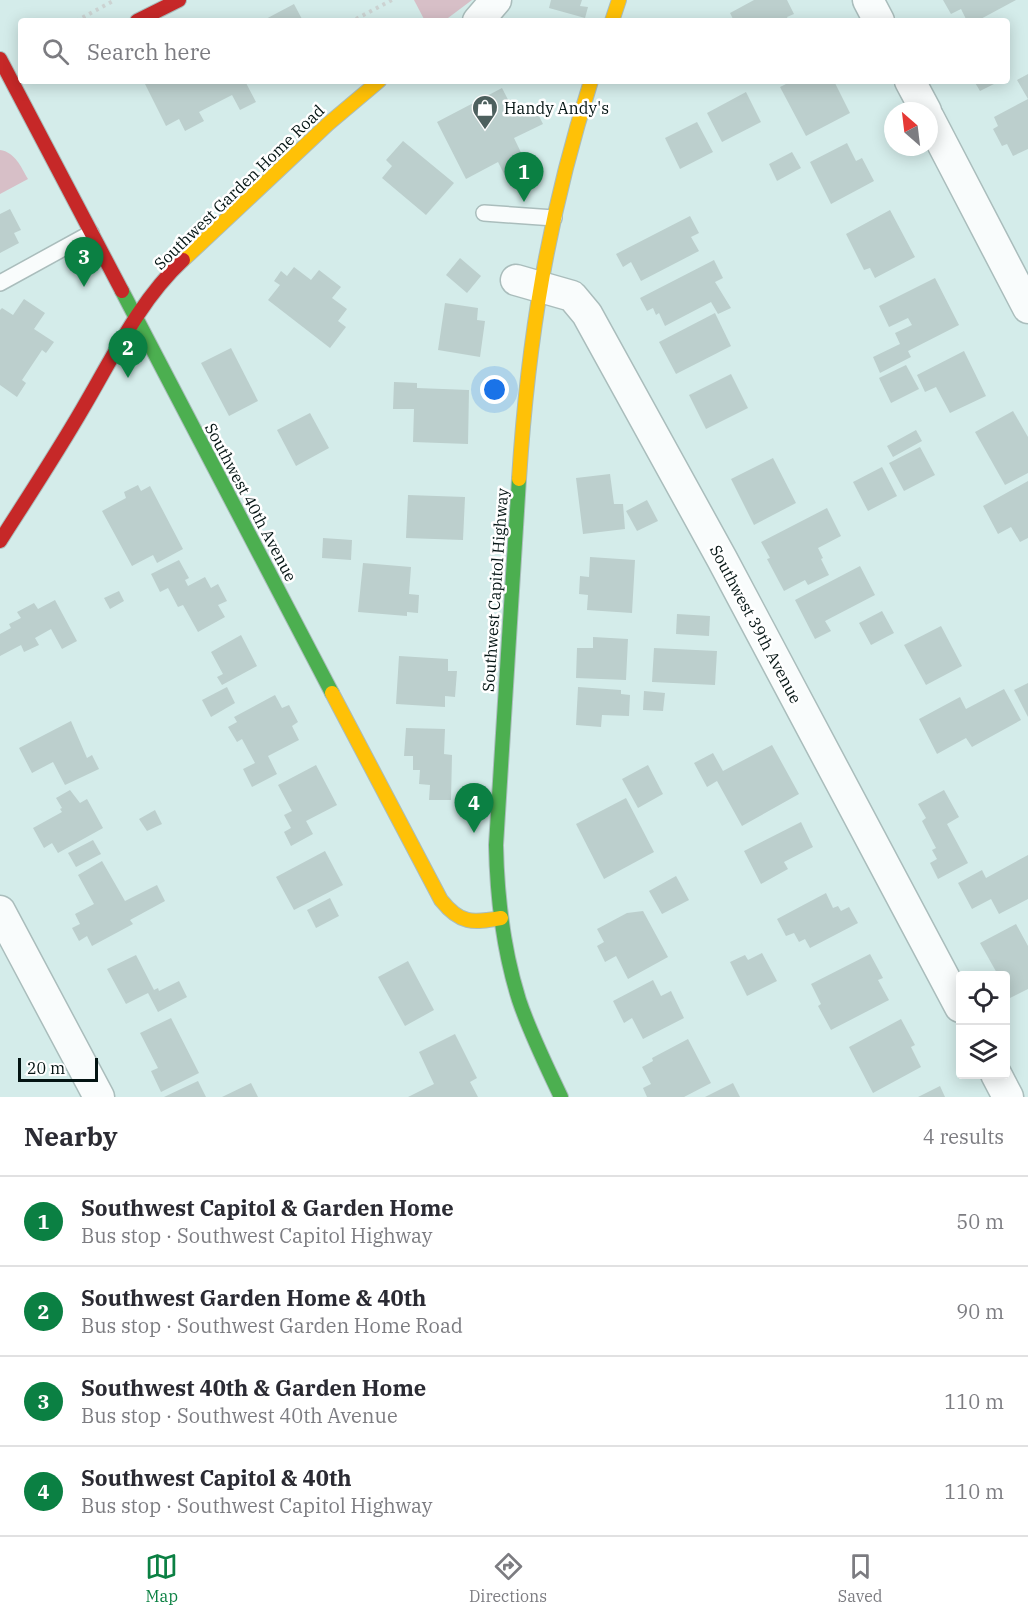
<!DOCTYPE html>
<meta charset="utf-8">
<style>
:root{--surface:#fff;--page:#f2f2f3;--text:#2b2b33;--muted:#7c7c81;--line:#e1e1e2;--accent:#0b8043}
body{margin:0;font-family:"IBM Plex Serif",serif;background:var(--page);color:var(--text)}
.controls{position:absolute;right:18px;bottom:18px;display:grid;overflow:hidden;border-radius:6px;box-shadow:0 3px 15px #0003}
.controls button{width:54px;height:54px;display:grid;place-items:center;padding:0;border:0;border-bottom:2px solid var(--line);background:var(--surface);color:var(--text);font:30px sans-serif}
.compass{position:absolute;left:884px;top:102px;width:54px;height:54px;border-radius:50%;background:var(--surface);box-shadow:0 3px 15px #0003;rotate:332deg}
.scale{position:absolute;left:18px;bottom:15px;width:80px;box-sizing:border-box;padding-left:6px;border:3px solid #041413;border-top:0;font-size:16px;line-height:21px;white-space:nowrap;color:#041413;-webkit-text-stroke:4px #fff;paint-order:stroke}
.you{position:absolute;left:495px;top:390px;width:21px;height:21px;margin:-15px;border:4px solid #fff;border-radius:50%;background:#1a73e8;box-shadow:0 0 0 9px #1a73e833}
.badge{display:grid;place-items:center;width:39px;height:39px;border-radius:50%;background:var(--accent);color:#fff;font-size:20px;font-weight:700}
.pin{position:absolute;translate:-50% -50px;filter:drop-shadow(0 2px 3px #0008)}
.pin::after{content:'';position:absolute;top:32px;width:21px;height:18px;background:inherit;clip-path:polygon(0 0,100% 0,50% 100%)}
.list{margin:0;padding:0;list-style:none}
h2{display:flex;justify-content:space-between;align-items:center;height:78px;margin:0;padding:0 24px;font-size:26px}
h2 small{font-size:20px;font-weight:400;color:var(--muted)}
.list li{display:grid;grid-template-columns:39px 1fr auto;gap:18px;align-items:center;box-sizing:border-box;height:90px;padding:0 24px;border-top:2px solid var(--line)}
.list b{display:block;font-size:22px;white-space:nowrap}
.list p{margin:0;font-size:20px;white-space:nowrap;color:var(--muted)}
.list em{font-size:20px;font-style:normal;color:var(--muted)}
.icon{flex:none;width:33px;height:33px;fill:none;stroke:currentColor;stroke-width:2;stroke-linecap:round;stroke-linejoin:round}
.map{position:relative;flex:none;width:1028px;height:1097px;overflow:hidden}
.search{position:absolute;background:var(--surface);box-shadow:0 3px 15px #0003;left:18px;right:18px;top:18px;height:66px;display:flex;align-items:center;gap:15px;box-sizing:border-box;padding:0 21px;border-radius:6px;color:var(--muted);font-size:22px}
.sheet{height:438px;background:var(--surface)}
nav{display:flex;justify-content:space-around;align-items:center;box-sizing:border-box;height:84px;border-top:2px solid var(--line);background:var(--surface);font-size:16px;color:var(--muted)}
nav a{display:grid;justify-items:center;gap:3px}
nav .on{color:var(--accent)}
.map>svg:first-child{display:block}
</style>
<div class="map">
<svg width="1028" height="1097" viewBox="0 0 1028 1097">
<rect width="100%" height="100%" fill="#d4ecea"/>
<g fill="#d7bfc7">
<path d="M414,0H472L444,21H425Z"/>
<path d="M0,150C15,152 21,167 28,179L0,194Z"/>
</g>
<g fill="#bccfcd">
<path d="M551,0H582L580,6L588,7L585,18L549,8Z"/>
<path d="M754,0H787L794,14L787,17L789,21H734L730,13Z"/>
<path d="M943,0H1016L977,21H967L961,9L951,14Z"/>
<path d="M294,4L303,21H262Z"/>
<path d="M1028,74V149L1013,156L1007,144L1002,146L993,129L998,126L994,117L1028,99L1017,80Z"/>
<path d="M145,81H250L246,83L256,102L240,110L232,95L199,112L204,121L185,131L179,119L166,126L144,82Z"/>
<path d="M792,81H834L850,113L806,136L780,87Z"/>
<path d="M974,81H1000L980,91Z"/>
<path d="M502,88L515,113L533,104L543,124L514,138L528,167L506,178L498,162L466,179L437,122Z"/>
<path d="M746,92L761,122L722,142L707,113Z"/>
<path d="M697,122L713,152L680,169L665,138Z"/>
<path d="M403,141L454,183L426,215L382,178L392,166L386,160Z"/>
<path d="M847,143L856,161L862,158L874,181L831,204L810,162Z"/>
<path d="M792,152L801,168L777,181L769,164Z"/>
<path d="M10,209L21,230L14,233L19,243L0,253V214Z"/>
<path d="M890,210L915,257L875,278L870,268L864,270L846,234Z"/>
<path d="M690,216L699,233L691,237L699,251L641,281L631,262L623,267L616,254Z"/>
<path d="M460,258L481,276L467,293L446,275Z"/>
<path d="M714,260L723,278L715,282L731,308L718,314L711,302L665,326L659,313L656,315L653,308L647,311L640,298Z"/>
<path d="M294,267L311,280L319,270L341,287L332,298L347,309L338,321L346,327L330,348L268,300L280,285L274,281L281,271L287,276Z"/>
<path d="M935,278L959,325L908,351L911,357L880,373L873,357L900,344L895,333L912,325L908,318L889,327L879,306Z"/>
<path d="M24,299L45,313L34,329L54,342L46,353L42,350L22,380L26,383L17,397L0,385V310L2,308L13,315Z"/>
<path d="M445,303L478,308L477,320L485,321L480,357L438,350Z"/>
<path d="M715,313L731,346L676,374L659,342Z"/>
<path d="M231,348L258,401L229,416L201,363Z"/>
<path d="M964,351L986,396L950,413L936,387L925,392L917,375Z"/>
<path d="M906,365L919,389L891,403L879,378Z"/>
<path d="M731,374L748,408L706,429L689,395Z"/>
<path d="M394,382L417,383V388L469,390L468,444L413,442L414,409H393Z"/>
<path d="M1013,411L1028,437V473L1005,485L975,432Z"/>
<path d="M310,413L329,448L296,466L277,430Z"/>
<path d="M916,430L922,441L893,457L887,446Z"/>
<path d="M920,447L935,475L904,491L889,463Z"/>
<path d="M773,458L796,503L754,525L731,479Z"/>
<path d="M882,467L897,496L868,511L853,482Z"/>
<path d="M610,474L614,504H623L625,529L583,534L576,478Z"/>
<path d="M1028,481V538L1020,542L1011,527L998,534L983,506Z"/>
<path d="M138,485L141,491L150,486L183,549L157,563L153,555L132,566L102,511L126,498L124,492Z"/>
<path d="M408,495L465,497L463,540L406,538Z"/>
<path d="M647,500L658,521L637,531L626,511Z"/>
<path d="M827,508L841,536L818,548L823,558L821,559L829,575L808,585L805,580L784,591L767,559L770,558L761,542Z"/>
<path d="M323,538L352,540L351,560L322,558Z"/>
<path d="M590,557L635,560L632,613L587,610L588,595L579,594L580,576L589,577Z"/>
<path d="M179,560L189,578L185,580L188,586L205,577L211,588L218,584L227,601L218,605L225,617L198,632L183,605L178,607L168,588L160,592L151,574Z"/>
<path d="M363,563L411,567L409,594L419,595L418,613L407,612V616L358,612Z"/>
<path d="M860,566L875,595L825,621L831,631L815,639L795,600Z"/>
<path d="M119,591L124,601L110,609L104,598Z"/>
<path d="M55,600L77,641L62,649L51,629L35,638L39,645L24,652L21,645L0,656V634L11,628L9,624L21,618L17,612L34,603L38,609Z"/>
<path d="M882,611L894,633L871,645L859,623Z"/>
<path d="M677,614L710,616L709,636L676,634Z"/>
<path d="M941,626L962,666L926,685L904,645Z"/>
<path d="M241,635L257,666L222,685L217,677L223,674L211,652Z"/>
<path d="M593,637L628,639L626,680L576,678L577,648H593Z"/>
<path d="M654,648L717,651L715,685L652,682Z"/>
<path d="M399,656L448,659V671H457L455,697L445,696V707L396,704Z"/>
<path d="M1028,683V717L1014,690Z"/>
<path d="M227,687L235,703L211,717L202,700Z"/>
<path d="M578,687L621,690V694L630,695L629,716L602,715L601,727L576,725Z"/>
<path d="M1004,689L1021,720L972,747L966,738L937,754L919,719L960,697L966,709Z"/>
<path d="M644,691L665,693L663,711L643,710Z"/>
<path d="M275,695L282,708L289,705L298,722L292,726L299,740L268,756L277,774L252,787L243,769L255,763L242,739L237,742L228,727L237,722L234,717Z"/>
<path d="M71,721L87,758L92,755L99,769L65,785L53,762L32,773L19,748Z"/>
<path d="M406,728L445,729L444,754L452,755L451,800H429L430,785L419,784L420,770H413V756H404Z"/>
<path d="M772,745L799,794L742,826L717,781L707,787L694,763L713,753L723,771Z"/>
<path d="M316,765L337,805L306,821L313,834L291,846L284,832L291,828L284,815L292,811L278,785Z"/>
<path d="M648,765L663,794L638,808L622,779Z"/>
<path d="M70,790L80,803L87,799L103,828L58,853L52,843L44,848L33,828L62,812L60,809L62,808L56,798Z"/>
<path d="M944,790L959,817L947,824L968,863L938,879L930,863L937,859L932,850L936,848L922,821L926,818L918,804Z"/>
<path d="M626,798L654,852L604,879L576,824Z"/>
<path d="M155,810L162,824L147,831L139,819Z"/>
<path d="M801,822L813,847L784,862L788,869L761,884L744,851Z"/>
<path d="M93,840L101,854L76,867L68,853Z"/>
<path d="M325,851L343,885L294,910L276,877Z"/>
<path d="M1028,855V899L999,914L991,899L972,909L958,883L982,870L986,878Z"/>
<path d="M102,861L125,901L157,885L165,901L130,920L133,924L92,946L87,936L79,941L72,928L80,924L75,914L94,904L78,875Z"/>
<path d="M676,876L689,900L662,914L649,891Z"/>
<path d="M826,893L833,908L838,906L841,911L849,907L858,923L810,948L805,939L799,942L794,933L786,936L777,919Z"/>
<path d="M330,898L339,916L316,928L307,910Z"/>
<path d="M643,911L668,957L628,979L616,956L605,962L597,946L604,942L597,929L627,913Z"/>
<path d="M1016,924L1028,946V989L1010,998L1006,990V975H998L980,943Z"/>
<path d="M762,953L777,981L747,996L730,962L745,955L748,960Z"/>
<path d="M870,954L883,978L878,980L889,1000L831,1030L818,1006L821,1004L811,984Z"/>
<path d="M136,955L154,990L158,988L159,991L179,981L187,997L158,1012L148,993L126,1004L107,969Z"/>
<path d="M408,961L434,1010L405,1026L378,977Z"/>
<path d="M653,980L661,996L671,991L684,1018L643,1039L632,1018L624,1023L613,1001Z"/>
<path d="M171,1018L199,1073L161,1092L151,1071L158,1068L140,1033Z"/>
<path d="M901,1019L915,1045L911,1047L921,1067L873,1093L849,1047Z"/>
<path d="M455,1034L477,1078L470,1082L478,1097H408L434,1084L419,1052Z"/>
<path d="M688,1039L711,1083L684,1097H647L643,1088L651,1084L642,1067L653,1061L652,1058Z"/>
<path d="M198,1081L206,1097H164Z"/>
<path d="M251,1083L258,1097H222Z"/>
<path d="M733,1083L740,1097H705Z"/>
<path d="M940,1086L945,1097H918Z"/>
</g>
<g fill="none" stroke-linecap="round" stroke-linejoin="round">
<defs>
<g id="lane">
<path d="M484,213L554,218"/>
<path d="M0,283L91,233"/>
</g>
<g id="street">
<path d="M868,0L879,21"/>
<path d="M478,21L496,0"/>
<path d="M910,81L926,111"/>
<path d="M929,118L1028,308"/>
<path d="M516,280L572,296L587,314L722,559L960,1007"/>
<path d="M0,911L99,1097"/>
<path d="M996,1074L1008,1097"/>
</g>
<g id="fast">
<path d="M122,291L332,693"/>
<path d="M519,479L496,845C497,897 503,949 519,1000C530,1033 546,1065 561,1097"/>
</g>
<g id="slow">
<path d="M612,21L619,0"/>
<path d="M183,260L328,124L379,81"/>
<path d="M519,479C528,339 548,216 591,81"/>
<path d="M332,693L441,900C460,924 472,923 501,918"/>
</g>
<g id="jam">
<path d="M137,21L179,0"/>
<path d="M0,59L122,291"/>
<path d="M0,541C28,497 57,453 83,408C113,357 139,301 183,260"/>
</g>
</defs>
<use href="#lane" stroke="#aabdbc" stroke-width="18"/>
<use href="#street" stroke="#aabdbc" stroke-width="33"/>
<use href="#fast" stroke="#aabdbc" stroke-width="16"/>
<use href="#slow" stroke="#aabdbc" stroke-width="16"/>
<use href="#jam" stroke="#aabdbc" stroke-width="16"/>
<g stroke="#ccd3d2" stroke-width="4" stroke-dasharray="3 4.5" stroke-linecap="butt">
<path d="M356,19L392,0"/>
<path d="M76,21L115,0"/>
</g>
<use href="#lane" stroke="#f9fcfc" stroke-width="15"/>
<use href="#street" stroke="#f9fcfc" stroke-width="30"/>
<use href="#fast" stroke="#4caf50" stroke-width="14"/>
<use href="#slow" stroke="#ffc107" stroke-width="14"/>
<use href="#jam" stroke="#c62828" stroke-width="14"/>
</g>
<defs>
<symbol id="shop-pin" viewBox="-11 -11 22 30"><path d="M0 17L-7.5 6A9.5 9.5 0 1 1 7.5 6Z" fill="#4d605e" stroke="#fff"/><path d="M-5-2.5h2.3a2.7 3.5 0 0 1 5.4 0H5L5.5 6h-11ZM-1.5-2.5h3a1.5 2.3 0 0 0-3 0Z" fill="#fff"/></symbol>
</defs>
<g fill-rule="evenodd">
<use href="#shop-pin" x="470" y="93" width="30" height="40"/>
</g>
<g text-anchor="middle" stroke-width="5" stroke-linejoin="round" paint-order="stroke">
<g font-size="16" fill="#041413" stroke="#fff" text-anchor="start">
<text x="504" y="114">Handy Andy's</text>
</g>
<g font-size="16" fill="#041413" stroke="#fff">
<text transform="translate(239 187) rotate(-44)" y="6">Southwest Garden Home Road</text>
<text transform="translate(251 502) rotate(62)" y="6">Southwest 40th Avenue</text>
<text transform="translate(495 590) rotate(-86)" y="6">Southwest Capitol Highway</text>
<text transform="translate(756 624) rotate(62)" y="6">Southwest 39th Avenue</text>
</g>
</g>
</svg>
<div class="controls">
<button><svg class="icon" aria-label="locate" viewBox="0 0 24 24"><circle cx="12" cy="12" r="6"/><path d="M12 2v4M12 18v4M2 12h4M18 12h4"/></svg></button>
<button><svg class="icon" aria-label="layers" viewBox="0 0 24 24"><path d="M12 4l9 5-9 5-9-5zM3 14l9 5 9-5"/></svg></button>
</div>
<svg class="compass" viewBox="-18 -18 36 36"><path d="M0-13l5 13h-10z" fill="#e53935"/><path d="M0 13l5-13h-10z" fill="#7c7c81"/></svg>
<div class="scale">20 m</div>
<div class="you"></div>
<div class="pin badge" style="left:524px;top:202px">1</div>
<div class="pin badge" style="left:128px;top:378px">2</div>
<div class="pin badge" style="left:84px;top:287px">3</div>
<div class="pin badge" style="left:474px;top:833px">4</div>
<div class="search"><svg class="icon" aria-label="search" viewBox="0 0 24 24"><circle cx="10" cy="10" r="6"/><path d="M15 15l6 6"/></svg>Search here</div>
</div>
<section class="sheet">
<h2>Nearby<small>4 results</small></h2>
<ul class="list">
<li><span class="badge">1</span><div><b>Southwest Capitol &amp; Garden Home</b><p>Bus stop · Southwest Capitol Highway</p></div><em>50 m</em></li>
<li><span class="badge">2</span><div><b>Southwest Garden Home &amp; 40th</b><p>Bus stop · Southwest Garden Home Road</p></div><em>90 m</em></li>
<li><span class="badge">3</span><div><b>Southwest 40th &amp; Garden Home</b><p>Bus stop · Southwest 40th Avenue</p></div><em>110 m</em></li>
<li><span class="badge">4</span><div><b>Southwest Capitol &amp; 40th</b><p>Bus stop · Southwest Capitol Highway</p></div><em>110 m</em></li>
</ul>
</section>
<nav>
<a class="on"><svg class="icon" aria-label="map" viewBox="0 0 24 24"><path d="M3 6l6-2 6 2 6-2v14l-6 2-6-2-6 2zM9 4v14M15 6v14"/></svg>Map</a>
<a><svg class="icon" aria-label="directions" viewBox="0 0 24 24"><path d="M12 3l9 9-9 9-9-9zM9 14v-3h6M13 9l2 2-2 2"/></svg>Directions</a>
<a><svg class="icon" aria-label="saved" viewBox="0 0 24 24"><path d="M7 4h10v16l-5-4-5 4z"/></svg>Saved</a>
</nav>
